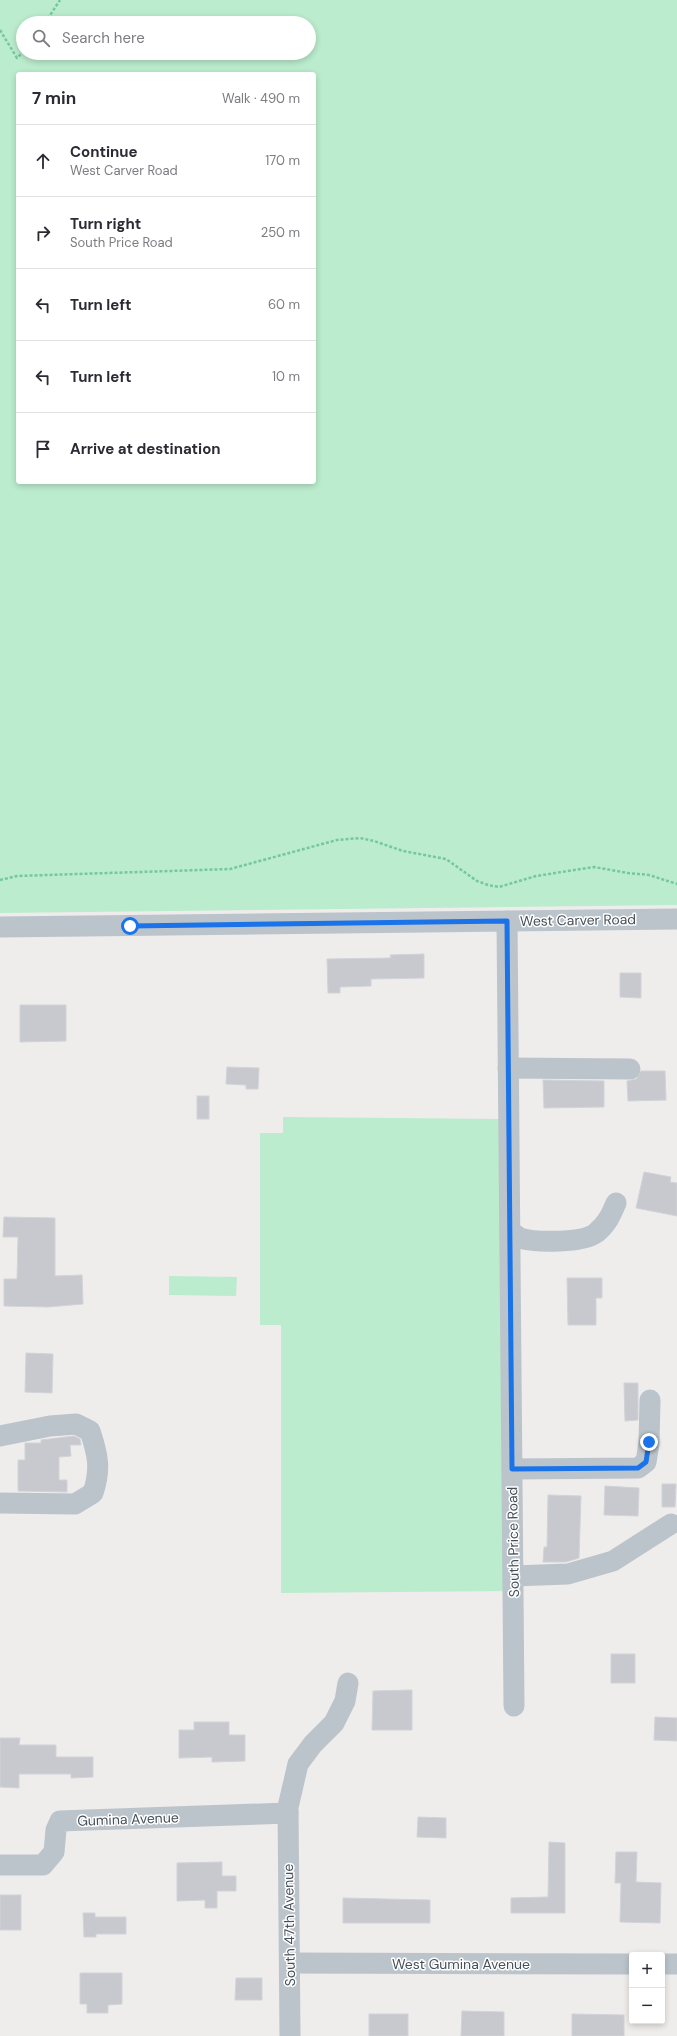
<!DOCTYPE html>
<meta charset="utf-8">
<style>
:root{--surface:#fff;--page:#f2f2f3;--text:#2b2b33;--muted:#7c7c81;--line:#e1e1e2}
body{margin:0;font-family:"DM Sans",sans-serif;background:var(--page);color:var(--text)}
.controls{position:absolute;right:12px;bottom:12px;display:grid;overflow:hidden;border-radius:4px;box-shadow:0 2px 6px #0003}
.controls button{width:36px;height:36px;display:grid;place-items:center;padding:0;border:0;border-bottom:1px solid var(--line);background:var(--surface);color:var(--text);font:20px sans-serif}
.stop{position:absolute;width:12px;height:12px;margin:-9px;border:3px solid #1a73e8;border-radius:50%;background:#fff}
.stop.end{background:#1a73e8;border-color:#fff;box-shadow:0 1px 4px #0008}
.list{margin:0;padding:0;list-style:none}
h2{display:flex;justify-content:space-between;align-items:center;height:52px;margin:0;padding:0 16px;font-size:17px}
h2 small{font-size:13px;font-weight:400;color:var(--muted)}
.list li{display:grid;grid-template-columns:26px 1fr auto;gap:12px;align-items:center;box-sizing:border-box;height:72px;padding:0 16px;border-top:1px solid var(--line)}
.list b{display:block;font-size:15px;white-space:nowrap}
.list p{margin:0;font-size:13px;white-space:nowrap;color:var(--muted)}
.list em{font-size:13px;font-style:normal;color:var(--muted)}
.icon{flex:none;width:22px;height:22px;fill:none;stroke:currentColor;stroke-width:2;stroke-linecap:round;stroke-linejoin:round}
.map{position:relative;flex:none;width:677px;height:2036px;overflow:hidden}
.search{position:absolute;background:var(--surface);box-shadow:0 2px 6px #0003;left:16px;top:16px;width:300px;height:44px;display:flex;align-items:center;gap:10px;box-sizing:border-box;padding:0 14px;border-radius:22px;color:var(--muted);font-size:15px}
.panel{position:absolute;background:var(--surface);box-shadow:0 2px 6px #0003;left:16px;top:72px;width:300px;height:412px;border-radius:4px}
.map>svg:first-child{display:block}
</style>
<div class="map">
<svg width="677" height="2036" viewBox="0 0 677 2036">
<rect width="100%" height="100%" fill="#efecec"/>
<g fill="#bbeccd" fill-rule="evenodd">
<path d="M0,0H677V905L0,913ZM23,23H309V53H23ZM18,74H314V482H18Z"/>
<path d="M283,1117L502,1119L507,1591L281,1593V1325H260V1133H283Z"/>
<path d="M169,1276L237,1277L236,1296L169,1295Z"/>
</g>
<g fill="#c7c9cf" stroke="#d0d3d8">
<path d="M424,954V978L371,979V986L340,987V993H328L327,959L391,958L390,955Z"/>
<path d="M620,973H641V998L620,997Z"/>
<path d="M20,1005H66V1041L20,1042Z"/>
<path d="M227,1067L259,1068L258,1089H246V1085L226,1084Z"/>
<path d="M641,1071H665L666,1100L628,1101L627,1081L636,1079Z"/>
<path d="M543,1080L604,1081V1107L544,1108Z"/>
<rect x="197" y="1096" width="12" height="23"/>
<path d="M644,1172L671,1177L670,1182L677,1183V1216L636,1208Z"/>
<path d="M4,1217L55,1218V1276L82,1275L83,1304L48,1307L4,1306V1279H17L18,1237H3Z"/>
<path d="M567,1278H602V1298H596V1325H568Z"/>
<path d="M26,1353L53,1354L52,1393L25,1392Z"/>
<path d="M624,1383H638V1420L625,1421Z"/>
<path d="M74,1436L80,1439L81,1445H70L71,1456L59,1457V1480H67V1492L18,1491V1460H25V1443H41V1440Z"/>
<path d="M662,1484H676L675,1507H662Z"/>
<path d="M605,1486L639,1488L638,1516L604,1515Z"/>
<path d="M548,1495L581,1496L579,1558L566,1562H543L544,1547H547Z"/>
<rect x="611" y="1654" width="24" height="29"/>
<path d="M412,1690V1730H372L373,1691Z"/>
<path d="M655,1717L677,1718V1741L654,1740Z"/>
<path d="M194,1722H229V1735H245V1761L212,1762V1757L179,1758V1730H194Z"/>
<path d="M0,1738H20L19,1745H56V1757H93V1777L71,1778V1774H19V1788L0,1787Z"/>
<path d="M418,1817L446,1818V1838L417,1837Z"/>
<path d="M549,1842L565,1843V1913H511V1898L548,1897Z"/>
<path d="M616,1852H637L636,1882L661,1883L660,1923L620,1922L621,1883H615Z"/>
<path d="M222,1862V1876H236V1891H217V1908H205V1900L177,1901V1863Z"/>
<rect x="0" y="1895" width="21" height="35"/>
<path d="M343,1898L430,1900V1923H343Z"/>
<path d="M83,1913H95V1917H126V1934H96V1937H84Z"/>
<path d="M80,1973H122V2004L108,2005V2013H87V2004H80Z"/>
<path d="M236,1978H262V2000H235Z"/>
<path d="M462,2011L504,2012V2036H461Z"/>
<rect x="369" y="2014" width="39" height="22"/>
<path d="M572,2014L624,2015V2036H572Z"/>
</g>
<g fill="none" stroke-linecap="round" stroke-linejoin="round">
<g stroke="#75c89d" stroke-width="2.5" stroke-dasharray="3 2" stroke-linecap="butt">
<path d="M45,23L60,0"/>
<path d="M0,30L17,58L23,52"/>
<path d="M0,880L17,876L230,869L337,840L360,838L374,841L403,851L446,859L477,881L488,885L499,887L536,876L594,867L628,873L649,875L677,884"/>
</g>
<g stroke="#bbc4cb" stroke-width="21">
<path d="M507,921L514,1706"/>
<path d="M0,927L677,919"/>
<path d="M508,1068L630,1069"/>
<path d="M510,1231C513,1233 517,1236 520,1238C536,1243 583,1243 596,1233C607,1224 611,1215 616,1203"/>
<path d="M0,1436L50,1426L76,1424L90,1431C98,1455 101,1469 93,1493L75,1504L0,1503"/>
<path d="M512,1469L638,1468L646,1462L649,1443L650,1400"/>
<path d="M513,1576L568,1574L613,1561L671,1524"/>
<path d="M0,1865H43L54,1852L56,1830L60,1821L288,1813"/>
<path d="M290,1963L632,1964"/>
<path d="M662,1964H677"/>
<path d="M290,2036L288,1807L298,1764L313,1744L334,1723L345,1701L348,1683"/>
</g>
</g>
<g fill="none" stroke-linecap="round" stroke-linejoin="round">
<path stroke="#1a73e8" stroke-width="5" d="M130,926L507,921L512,1469L638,1468L646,1462L649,1442"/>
</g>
<g text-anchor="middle" stroke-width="3" stroke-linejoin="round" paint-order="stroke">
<g font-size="14" fill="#465059" stroke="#fff">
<text transform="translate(578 920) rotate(-1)" y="5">West Carver Road</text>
<text transform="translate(513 1542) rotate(-91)" y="5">South Price Road</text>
<text transform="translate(128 1819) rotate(-2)" y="5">Gumina Avenue</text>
<text transform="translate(289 1925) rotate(-91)" y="5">South 47th Avenue</text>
<text x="461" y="1969">West Gumina Avenue</text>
</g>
</g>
</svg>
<div class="controls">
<button>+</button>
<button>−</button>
</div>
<div class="stop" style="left:130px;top:926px"></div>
<div class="stop end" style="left:649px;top:1442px"></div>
<div class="search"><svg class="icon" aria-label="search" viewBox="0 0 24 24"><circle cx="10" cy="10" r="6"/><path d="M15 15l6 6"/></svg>Search here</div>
<section class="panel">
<h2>7 min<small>Walk · 490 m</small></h2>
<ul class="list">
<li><svg class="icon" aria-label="ahead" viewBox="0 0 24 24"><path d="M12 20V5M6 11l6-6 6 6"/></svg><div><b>Continue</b><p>West Carver Road</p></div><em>170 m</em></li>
<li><svg class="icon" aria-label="right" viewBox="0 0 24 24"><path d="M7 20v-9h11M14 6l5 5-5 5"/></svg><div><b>Turn right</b><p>South Price Road</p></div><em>250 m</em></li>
<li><svg class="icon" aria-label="left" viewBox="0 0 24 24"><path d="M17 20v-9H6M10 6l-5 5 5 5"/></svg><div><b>Turn left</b></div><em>60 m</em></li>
<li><svg class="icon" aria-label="left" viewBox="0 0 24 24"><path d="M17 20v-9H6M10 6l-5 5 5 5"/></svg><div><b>Turn left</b></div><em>10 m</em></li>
<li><svg class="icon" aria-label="arrive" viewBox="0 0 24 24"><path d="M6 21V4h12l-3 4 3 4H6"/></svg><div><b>Arrive at destination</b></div></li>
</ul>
</section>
</div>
